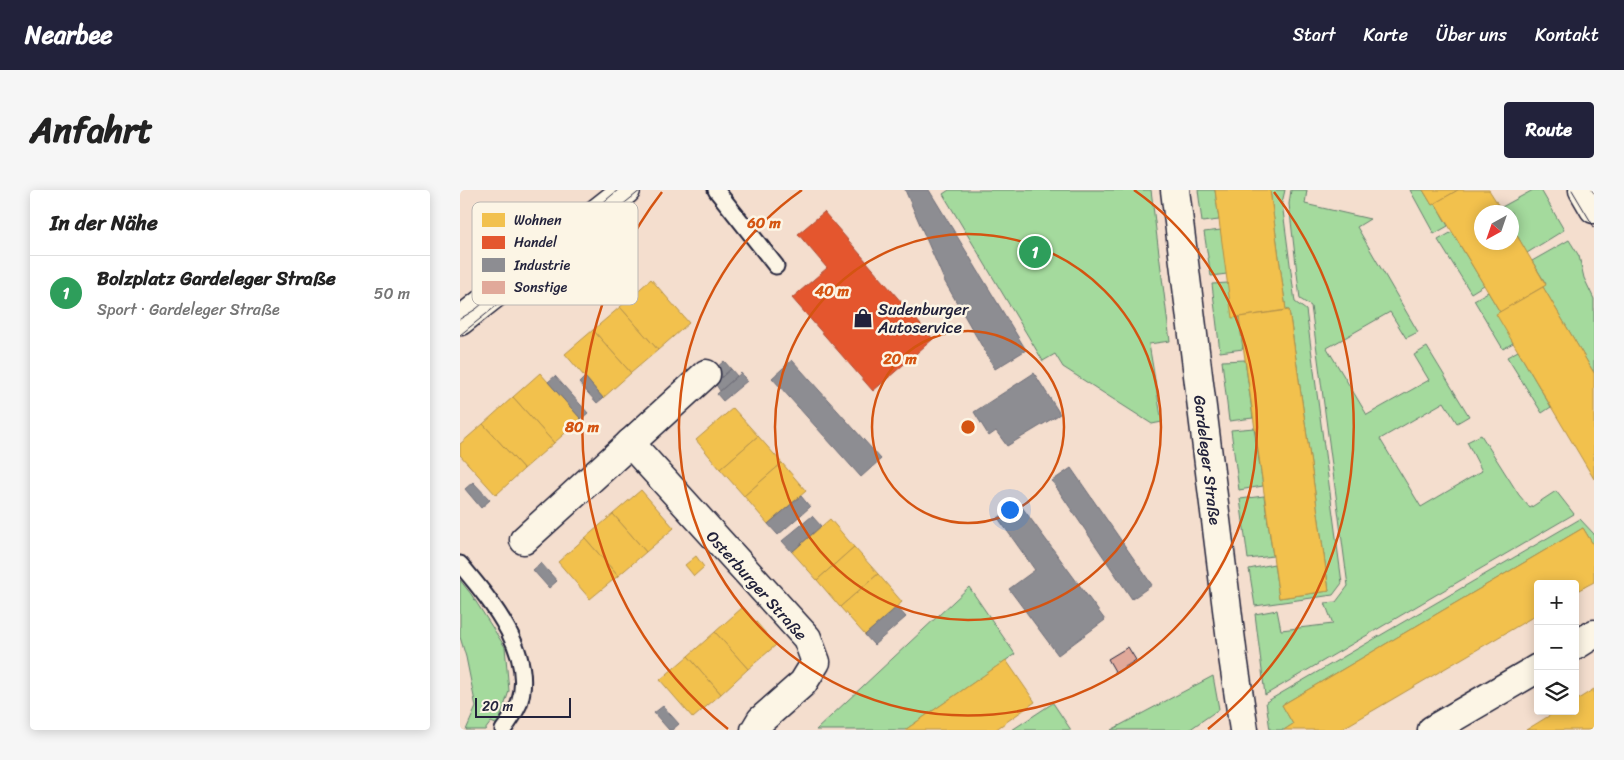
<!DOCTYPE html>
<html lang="de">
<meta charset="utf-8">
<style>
:root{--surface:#fff;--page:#f6f6f6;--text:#222;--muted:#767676;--line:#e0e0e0;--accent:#22223b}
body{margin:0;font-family:Sriracha,sans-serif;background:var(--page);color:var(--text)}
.controls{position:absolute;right:15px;bottom:15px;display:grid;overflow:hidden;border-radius:5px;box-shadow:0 2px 12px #0003}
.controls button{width:45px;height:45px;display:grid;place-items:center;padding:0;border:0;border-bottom:1px solid var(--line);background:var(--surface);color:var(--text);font:25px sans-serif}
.compass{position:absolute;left:1014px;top:15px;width:45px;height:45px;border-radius:50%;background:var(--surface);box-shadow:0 2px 12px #0003;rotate:220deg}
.scale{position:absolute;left:15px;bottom:12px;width:96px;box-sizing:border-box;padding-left:5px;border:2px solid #22223b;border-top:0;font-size:14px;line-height:18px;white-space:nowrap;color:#22223b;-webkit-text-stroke:4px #fcf5e5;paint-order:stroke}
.you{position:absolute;left:549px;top:319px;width:18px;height:18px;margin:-12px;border:4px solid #fff;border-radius:50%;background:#1a73e8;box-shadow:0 0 0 8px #1a73e833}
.badge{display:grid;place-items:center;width:32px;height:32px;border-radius:50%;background:var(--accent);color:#fff;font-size:16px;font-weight:700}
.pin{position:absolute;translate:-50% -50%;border:2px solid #fff;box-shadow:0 1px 5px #0006}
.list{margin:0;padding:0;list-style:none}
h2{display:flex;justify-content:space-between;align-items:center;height:65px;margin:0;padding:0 20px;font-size:21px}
h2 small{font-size:16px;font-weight:400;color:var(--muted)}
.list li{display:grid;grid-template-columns:32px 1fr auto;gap:15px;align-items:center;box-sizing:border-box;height:75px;padding:0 20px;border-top:1px solid var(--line)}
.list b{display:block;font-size:19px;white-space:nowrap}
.list p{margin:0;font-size:16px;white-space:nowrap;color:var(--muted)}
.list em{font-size:16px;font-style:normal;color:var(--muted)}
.icon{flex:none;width:28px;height:28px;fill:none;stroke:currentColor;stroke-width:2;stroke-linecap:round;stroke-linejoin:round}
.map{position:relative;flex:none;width:1134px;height:540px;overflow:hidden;border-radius:5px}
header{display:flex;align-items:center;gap:30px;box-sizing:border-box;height:70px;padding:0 25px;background:var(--accent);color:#fff}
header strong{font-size:24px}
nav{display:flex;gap:28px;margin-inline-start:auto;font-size:18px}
.intro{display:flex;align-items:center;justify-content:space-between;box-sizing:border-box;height:120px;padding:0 30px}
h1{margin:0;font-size:35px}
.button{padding:12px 22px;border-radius:5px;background:var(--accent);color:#fff;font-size:18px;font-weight:700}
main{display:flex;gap:30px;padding:0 30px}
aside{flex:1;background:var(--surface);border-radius:5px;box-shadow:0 2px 12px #0003}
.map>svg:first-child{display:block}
</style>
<header>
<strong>Nearbee</strong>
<nav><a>Start</a><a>Karte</a><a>Über uns</a><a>Kontakt</a></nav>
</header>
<div class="intro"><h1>Anfahrt</h1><a class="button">Route</a></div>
<main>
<aside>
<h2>In der Nähe<small></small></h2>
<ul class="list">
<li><span class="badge" style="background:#2e9e5b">1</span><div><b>Bolzplatz Gardeleger Straße</b><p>Sport · Gardeleger Straße</p></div><em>50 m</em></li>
</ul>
</aside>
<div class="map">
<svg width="1134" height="540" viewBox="0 0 1134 540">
<rect width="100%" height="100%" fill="#f4dece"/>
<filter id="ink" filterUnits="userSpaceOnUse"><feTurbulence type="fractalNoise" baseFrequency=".02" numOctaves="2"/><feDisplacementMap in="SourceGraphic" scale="10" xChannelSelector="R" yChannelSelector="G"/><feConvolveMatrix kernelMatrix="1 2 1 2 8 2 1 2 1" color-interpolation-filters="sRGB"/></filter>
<g filter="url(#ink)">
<g fill="#a4da9d" stroke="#637e6c">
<path d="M489,0H691L710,151L689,154L702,232L692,234L603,177L595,164L583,171L483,4Z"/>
<path d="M738,0H755L759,30L742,32Z"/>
<path d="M810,0H825L822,13L835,112L846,120L882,393L873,405L795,416L789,379L814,374L819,408L869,401L829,120H826Z"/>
<path d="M831,0H847L845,14L910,29L897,37L958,142L946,148L930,122L867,158L907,225L969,190L954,165L967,157L1009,226L997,233L984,212L920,249L961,317L1022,281L1007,252L1021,245L1059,305L1070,318L1096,301L1114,324L805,505L795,424L817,420L821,440L873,434L865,413L876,412L888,396L851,116L840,109L829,14Z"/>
<path d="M950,0H963L972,15L975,13L988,36L974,44Z"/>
<path d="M1073,0H1081L1104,40L1067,63L1052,37V22H1043L1040,18Z"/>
<path d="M761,40L767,84L751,86L744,42Z"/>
<path d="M992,42L1024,95L1011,103L978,50Z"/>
<path d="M1109,50L1119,66L1124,88L1134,109V183L1083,97L1086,94L1072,71Z"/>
<path d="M768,93L779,127L783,159L760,162L752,94Z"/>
<path d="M1028,102L1040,122L1053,153L1043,159L1014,110Z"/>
<path d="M1058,161L1091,217L1082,223L1047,167Z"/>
<path d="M785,170L793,228L769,231L762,171Z"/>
<path d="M794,238L803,296L779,300L771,240Z"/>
<path d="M804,306L813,366L788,369L780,309Z"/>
<path d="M1120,329L1134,344V356L1123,338L822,515L833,534L824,540H810L806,512Z"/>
<path d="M0,390L11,404L45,457L49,501L38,535L31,532L25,540H6L16,517L6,467L0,447Z"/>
<path d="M509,397L555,464L445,540H356Z"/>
<path d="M753,486L759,519L729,540H651Z"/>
<path d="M593,513L611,540H552Z"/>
</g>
<g fill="#f2c14e" stroke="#b49148">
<path d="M755,0H810L826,120L772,128Z"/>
<path d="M963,0H998L972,15Z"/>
<path d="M998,0H1029L1043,22H1022V52H1052V37L1086,95L1040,122L975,13Z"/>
<path d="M191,89L229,133L198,160L160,117Z"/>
<path d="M1083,97L1134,183V289L1036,124Z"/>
<path d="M160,117L198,160L171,183L133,140Z"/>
<path d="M829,120L869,401L819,408L779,127Z"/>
<path d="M133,140L171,183L143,208L105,164Z"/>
<path d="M80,183L121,229L94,253L53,207Z"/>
<path d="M53,207L94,253L64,279L23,234Z"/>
<path d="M273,218L298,246L260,279L236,250Z"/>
<path d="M23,234L64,279L36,305L0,265V254Z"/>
<path d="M298,246L322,273L284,306L260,279Z"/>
<path d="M322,273L346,301L308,334L284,306Z"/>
<path d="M181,300L214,338L186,362L153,324Z"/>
<path d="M153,324L186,362L158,386L125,348Z"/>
<path d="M370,329L394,357L357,390L332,362Z"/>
<path d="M1123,338L1134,356V392L1115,402V394H1078V424L880,540H824L833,534L822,515Z"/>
<path d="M125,348L158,386L130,409L98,372Z"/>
<path d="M394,357L418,384L380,417L357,390Z"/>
<path d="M236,366L244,377L234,386L225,375Z"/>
<path d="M418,384L442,412L405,445L380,417Z"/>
<path d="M283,417L316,455L288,479L255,442Z"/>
<path d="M255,442L288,479L261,504L228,466Z"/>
<path d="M228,466L261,504L233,528L200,490Z"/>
<path d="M546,470L575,512L535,540H445Z"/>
<path d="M1134,499V540H1066L1097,521H1115V511Z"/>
</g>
<path fill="#e4572e" stroke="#aa4732" d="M364,22L473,149L413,201L332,108L367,78L338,44Z"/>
<g fill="#8d8d92" stroke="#6d6d78">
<path d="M445,0H469L566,160L535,179L485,92Z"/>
<path d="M332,170L421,269L401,287L312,188Z"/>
<path d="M264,171L271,179L255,193L247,186Z"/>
<path d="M271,179L277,186L260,201L255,193Z"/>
<path d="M281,183L287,191L263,211L257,204Z"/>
<path d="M574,183L600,224L547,256L536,241L529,246L514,222Z"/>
<path d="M95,186L128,223L121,229L88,192Z"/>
<path d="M125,187L143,208L137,213L119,193Z"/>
<path d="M611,278L692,395L672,409L592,291Z"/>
<path d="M13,292L30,310L21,318L5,299Z"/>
<path d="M341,306L350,317L318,345L308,334Z"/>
<path d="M559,313L645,430L598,465L549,399L575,380L538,328Z"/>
<path d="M352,326L361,336L332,362L322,351Z"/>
<path d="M81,373L97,391L89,398L73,380Z"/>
<path d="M437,417L446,427L414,455L405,445Z"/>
<path d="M203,516L219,534L212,540H209L194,523Z"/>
</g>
<path fill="#e1a99a" stroke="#22223b" d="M668,457L676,470L656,483L648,469Z"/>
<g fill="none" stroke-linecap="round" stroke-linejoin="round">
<defs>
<g id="lane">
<path d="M256,0L316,76"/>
<path d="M0,374C30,410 76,463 59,514C55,523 49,532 43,540"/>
</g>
<g id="street">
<path d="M715,0L773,467L784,540"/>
<path d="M0,131L166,0"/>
<path d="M170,253L347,448L356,472L343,493L301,530L295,540"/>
<path d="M64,350L246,184"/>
<path d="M1115,456L1134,444"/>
<path d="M972,540L1078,478"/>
</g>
<path id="secondary" d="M1123,0L1134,19"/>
</defs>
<use href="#lane" stroke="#22223b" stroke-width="19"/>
<use href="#street" stroke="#22223b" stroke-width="31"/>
<use href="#secondary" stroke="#22223b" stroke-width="31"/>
<use href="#lane" stroke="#fcf5e5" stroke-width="15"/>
<use href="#street" stroke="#fcf5e5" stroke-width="28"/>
<use href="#secondary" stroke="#fcf5e5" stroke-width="28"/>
<g stroke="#22223b" stroke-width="1">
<path d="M1112,0L1134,37"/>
<path d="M1132,0L1134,3"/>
<path d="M0,129L16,119L158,0"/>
<path d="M0,145L181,0"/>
</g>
</g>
</g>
<g fill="none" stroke="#d45411" stroke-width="2.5">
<circle cx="508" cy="237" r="96"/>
<circle cx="508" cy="237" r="193"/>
<path d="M674 0A289 289 0 1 1 342 0"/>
<path d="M268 539A386 386 0 0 1 202 2M814 2A386 386 0 0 1 748 539"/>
</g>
<defs>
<symbol id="shop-bare" viewBox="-9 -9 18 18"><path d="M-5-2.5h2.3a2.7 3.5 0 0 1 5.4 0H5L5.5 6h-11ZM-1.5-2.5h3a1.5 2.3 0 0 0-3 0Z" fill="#22223b" stroke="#fcf5e5" stroke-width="2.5" paint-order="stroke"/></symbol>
</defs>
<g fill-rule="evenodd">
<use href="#shop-bare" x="389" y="114" width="28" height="28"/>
</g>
<g text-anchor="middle" stroke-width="5" stroke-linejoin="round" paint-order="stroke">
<g font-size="16" fill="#22223b" stroke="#fcf5e5" text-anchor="start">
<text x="418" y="125">Sudenburger<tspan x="418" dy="18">Autoservice</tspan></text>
</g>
<g font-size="16" fill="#22223b" stroke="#fcf5e5">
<text transform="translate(748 270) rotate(83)" y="6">Gardeleger Straße</text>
<text transform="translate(297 395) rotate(48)" y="6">Osterburger Straße</text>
</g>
</g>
<rect x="12" y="12" width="166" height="103" rx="8" fill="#fcf5e5" stroke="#bbb6b2" stroke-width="1"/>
<rect x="22" y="23" width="23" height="14" fill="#f2c14e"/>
<rect x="22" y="46" width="23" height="13" fill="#e4572e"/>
<rect x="22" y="68" width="23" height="14" fill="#8d8d92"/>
<rect x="22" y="91" width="23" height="13" fill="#e1a99a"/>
<g font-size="14" fill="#22223b">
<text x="54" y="35">Wohnen</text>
<text x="54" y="57">Handel</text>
<text x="54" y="80">Industrie</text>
<text x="54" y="102">Sonstige</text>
</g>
<circle cx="508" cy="237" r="8" fill="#d45411" stroke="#fcf5e5" stroke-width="2.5"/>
<g font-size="15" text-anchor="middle" font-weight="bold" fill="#d45411" stroke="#fcf5e5" stroke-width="5" stroke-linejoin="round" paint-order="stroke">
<text x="304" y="38">60 m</text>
<text x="372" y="106">40 m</text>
<text x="440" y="174">20 m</text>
<text x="122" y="242">80 m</text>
</g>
</svg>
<div class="controls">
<button>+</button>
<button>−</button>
<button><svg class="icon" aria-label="layers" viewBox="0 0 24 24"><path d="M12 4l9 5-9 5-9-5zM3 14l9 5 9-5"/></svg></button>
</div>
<svg class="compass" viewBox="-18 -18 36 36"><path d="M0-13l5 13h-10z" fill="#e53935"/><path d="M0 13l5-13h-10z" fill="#767676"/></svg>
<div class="scale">20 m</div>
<div class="you"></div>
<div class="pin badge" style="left:575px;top:62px;background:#2e9e5b">1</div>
</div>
</main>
